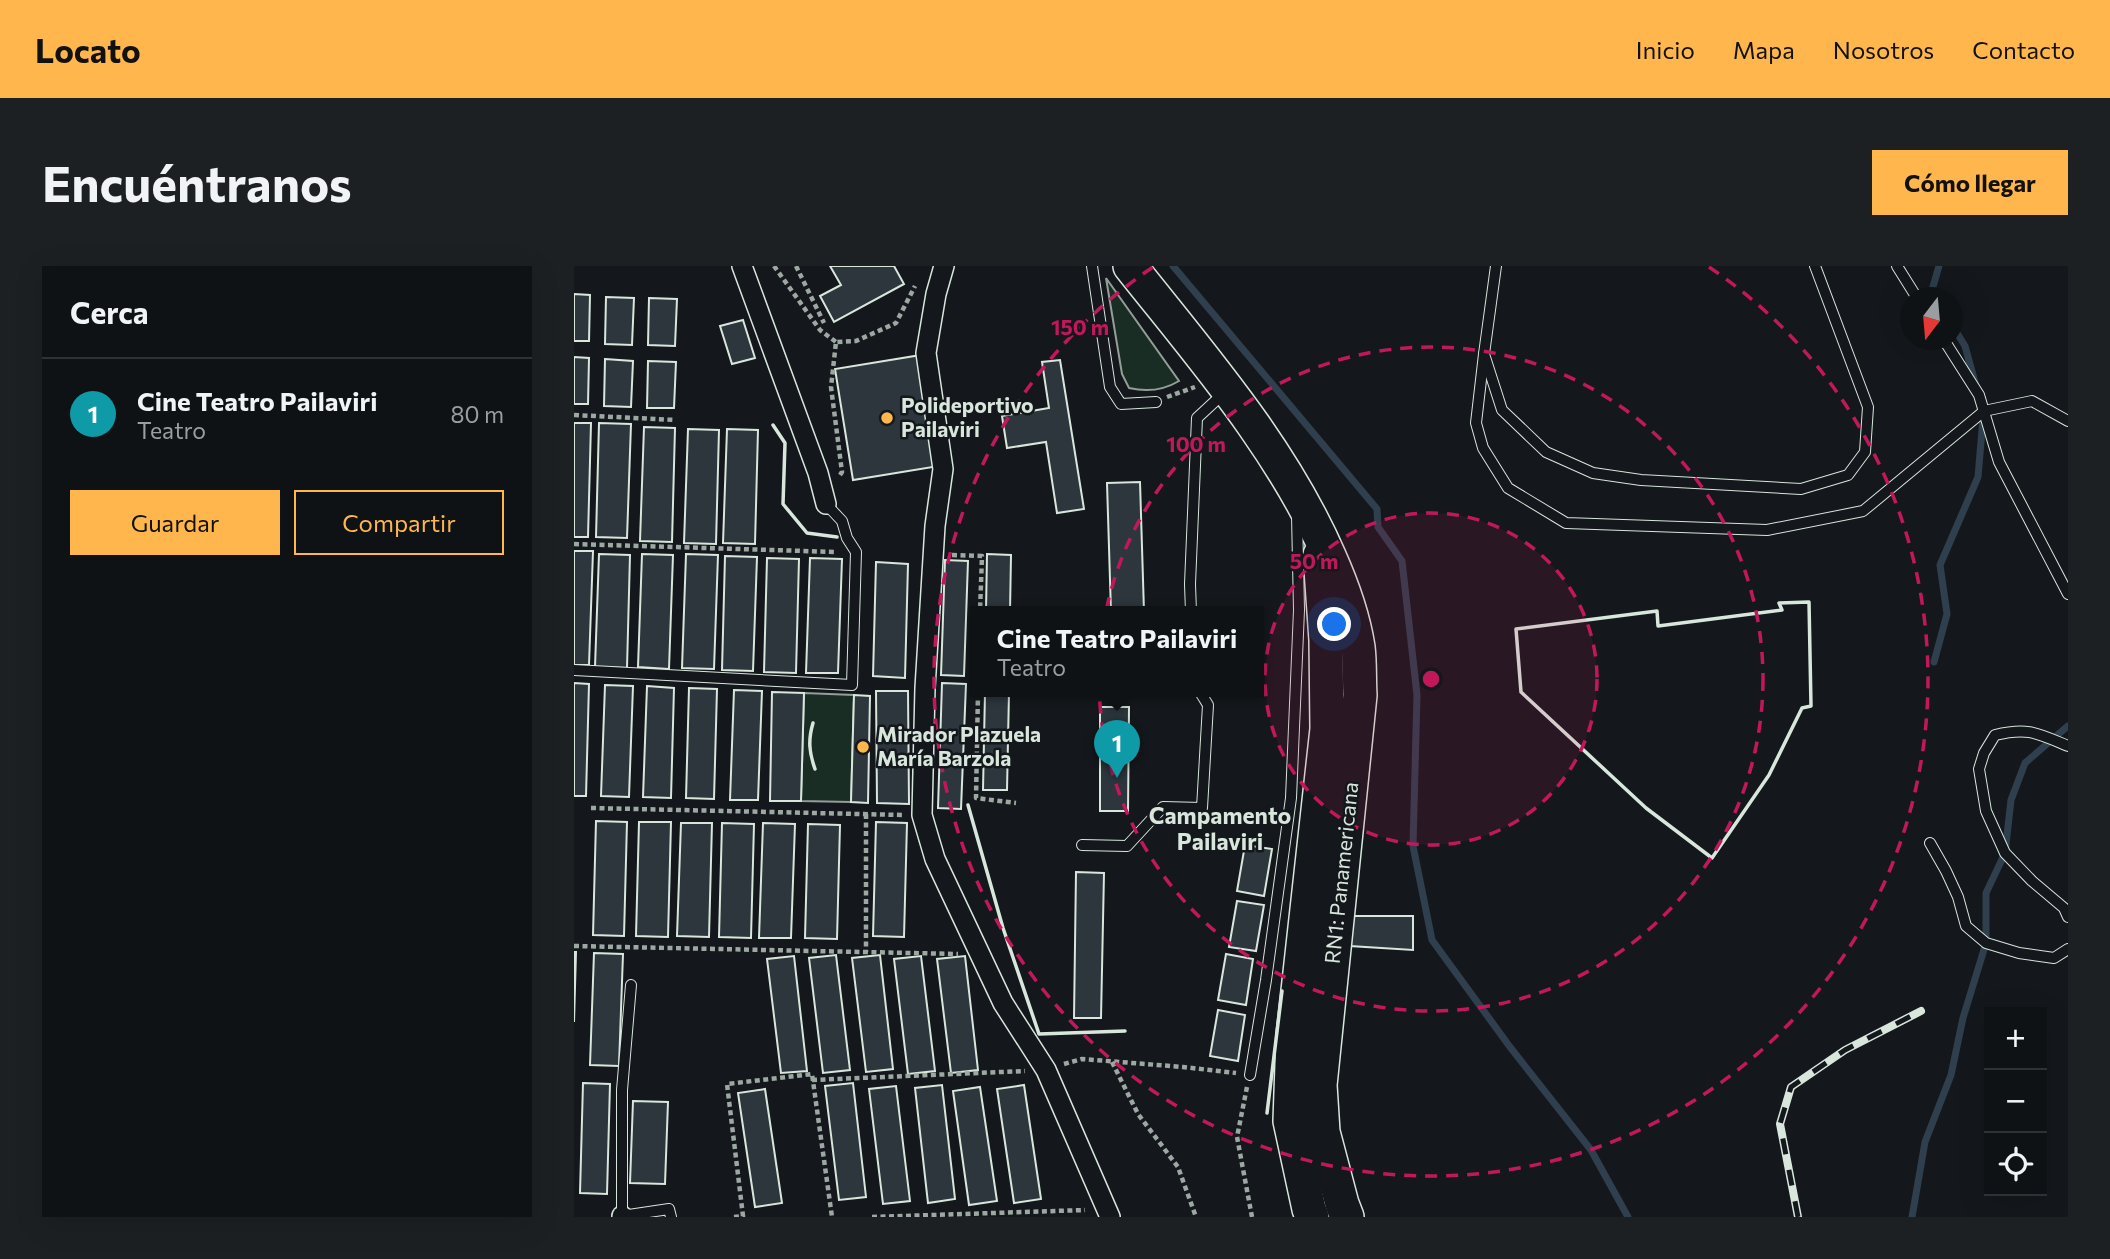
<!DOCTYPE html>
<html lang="es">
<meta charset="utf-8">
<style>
:root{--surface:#0f1215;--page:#1d2022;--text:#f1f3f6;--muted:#9b9ea0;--line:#2f3234;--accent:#ffb74d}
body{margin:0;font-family:Commissioner,sans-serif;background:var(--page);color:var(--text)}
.controls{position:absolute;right:21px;bottom:21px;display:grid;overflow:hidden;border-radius:0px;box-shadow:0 7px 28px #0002}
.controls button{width:63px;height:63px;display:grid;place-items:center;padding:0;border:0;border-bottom:2px solid var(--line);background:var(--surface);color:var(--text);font:35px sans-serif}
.compass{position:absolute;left:1326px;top:21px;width:63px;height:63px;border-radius:50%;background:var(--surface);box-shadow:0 7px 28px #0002;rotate:196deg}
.you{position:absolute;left:761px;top:359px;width:24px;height:24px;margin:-18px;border:5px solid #fff;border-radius:50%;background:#1a73e8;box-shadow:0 0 0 10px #1a73e833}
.badge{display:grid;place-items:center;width:46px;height:46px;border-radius:50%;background:var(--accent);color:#fff;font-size:23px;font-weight:700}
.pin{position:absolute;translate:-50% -58px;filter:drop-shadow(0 2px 4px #0008)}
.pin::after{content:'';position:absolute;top:37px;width:24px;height:21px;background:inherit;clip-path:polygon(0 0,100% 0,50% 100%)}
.popup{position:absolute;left:396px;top:340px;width:294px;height:91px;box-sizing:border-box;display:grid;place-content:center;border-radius:0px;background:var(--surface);filter:drop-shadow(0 2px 5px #0005);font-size:23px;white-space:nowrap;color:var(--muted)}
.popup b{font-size:26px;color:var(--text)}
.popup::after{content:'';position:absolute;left:50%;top:100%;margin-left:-14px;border:14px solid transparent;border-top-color:var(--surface)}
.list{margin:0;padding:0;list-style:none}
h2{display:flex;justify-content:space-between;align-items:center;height:91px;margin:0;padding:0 28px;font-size:30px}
h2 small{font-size:23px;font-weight:400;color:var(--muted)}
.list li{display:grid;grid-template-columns:46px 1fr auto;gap:21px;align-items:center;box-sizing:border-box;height:112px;padding:0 28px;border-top:2px solid var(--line)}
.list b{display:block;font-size:26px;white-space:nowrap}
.list p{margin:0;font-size:23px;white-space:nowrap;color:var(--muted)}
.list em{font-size:23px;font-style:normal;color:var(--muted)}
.actions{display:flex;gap:14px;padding:21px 28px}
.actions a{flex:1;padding:16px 0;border:2px solid var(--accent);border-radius:0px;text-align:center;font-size:24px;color:var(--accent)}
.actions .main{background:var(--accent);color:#111}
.icon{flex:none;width:38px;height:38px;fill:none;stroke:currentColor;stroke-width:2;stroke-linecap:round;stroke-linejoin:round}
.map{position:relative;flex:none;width:1494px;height:951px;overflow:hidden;border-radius:0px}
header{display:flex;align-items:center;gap:42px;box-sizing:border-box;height:98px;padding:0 35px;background:var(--accent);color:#111}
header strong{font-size:33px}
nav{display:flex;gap:38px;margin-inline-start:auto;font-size:24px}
.intro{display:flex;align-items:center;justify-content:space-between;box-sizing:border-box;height:168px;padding:0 42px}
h1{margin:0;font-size:49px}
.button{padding:18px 32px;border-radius:0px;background:var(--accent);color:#111;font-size:24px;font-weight:700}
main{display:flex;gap:42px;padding:0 42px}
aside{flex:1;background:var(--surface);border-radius:0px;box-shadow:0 7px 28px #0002}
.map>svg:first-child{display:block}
</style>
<header>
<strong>Locato</strong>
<nav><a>Inicio</a><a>Mapa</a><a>Nosotros</a><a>Contacto</a></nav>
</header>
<div class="intro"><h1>Encuéntranos</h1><a class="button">Cómo llegar</a></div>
<main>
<aside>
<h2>Cerca<small></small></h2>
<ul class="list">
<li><span class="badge" style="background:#0f9aa8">1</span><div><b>Cine Teatro Pailaviri</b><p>Teatro</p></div><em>80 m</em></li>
</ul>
<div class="actions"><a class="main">Guardar</a><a>Compartir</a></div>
</aside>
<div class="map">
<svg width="1494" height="951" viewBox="0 0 1494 951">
<rect width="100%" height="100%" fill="#14181c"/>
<g fill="#1a2d24" stroke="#939e99" stroke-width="2">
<path d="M532,12L605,115C590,124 572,126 555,122L548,108Z"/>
<path d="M230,427L280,429L277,536L227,535Z"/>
</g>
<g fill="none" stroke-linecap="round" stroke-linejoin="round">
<g stroke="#2f3f4d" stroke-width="7">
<path d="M599,0L803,243L804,261L828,295L843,429L839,580L858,674L936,781L1017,884L1054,951"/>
<path d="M1362,32L1358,24L1365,0"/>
<path d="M1378,59L1391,80L1402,120"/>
<path d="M1360,396L1373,348L1366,299L1404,211L1409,152"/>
<path d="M1338,951L1351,876L1377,809L1389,752L1412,677V627L1431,587L1437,534L1451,497L1494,460"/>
</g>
</g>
<g fill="#2c363c" stroke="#d8e6dc" stroke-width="2">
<path d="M256,0H320L330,18L260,56L246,30L267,19Z"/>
<path d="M0,28L16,29L15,75H0Z"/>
<path d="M32,31L60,32L58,79L31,78Z"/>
<path d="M75,32L103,33L101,80L74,79Z"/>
<path d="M169,54L181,92L158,98L146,60Z"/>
<path d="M347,89L365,200L279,214L261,103Z"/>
<path d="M0,91L15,92L14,138H0Z"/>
<path d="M31,93L59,95L57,141L30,140Z"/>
<path d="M486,94L510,243L483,247L472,176L433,182L428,150L475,142L468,96Z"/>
<path d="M74,95L102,96L100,142H73Z"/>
<path d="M0,157H17L14,271H0Z"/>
<path d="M25,157L57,158L53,272L22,271Z"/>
<path d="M70,161L101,162L98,276L66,275Z"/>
<path d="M114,163L145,164L142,278L110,277Z"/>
<path d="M153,163L184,164L181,278L149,277Z"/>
<path d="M566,216L570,346H537L533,217Z"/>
<path d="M0,285H19L15,399H0Z"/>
<path d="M25,288L56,289L53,402L21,401Z"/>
<path d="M68,288L99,289L95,403L64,401Z"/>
<path d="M112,288L144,289L140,403L108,402Z"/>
<path d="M413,288L437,289L436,346H412Z"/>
<path d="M151,290L183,291L179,405L148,404Z"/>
<path d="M193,292L225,293L222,407L190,406Z"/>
<path d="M236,292L268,293L264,407H232Z"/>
<path d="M371,294L394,295L390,410L367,409Z"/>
<path d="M302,296L334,298L331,412L299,410Z"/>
<path d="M0,417L15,418L12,530H0Z"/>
<path d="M368,417L392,418L387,543L364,542Z"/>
<path d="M31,419L59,420L55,531L27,530Z"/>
<path d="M73,420L100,422L97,532L69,531Z"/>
<path d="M115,422L143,423L140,533L112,532Z"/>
<path d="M160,424L188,425L184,534H156Z"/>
<path d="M302,425H334L335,538L303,537Z"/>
<path d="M198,426L230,427L227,535H196Z"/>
<path d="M411,426H435L433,524H409Z"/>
<path d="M280,429L296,430L294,537L277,536Z"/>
<path d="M526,441H555L554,545H526Z"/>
<path d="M22,555L53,556L50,670L19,669Z"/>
<path d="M65,556H97L94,671L62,670Z"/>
<path d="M302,556L333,557L330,671L299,670Z"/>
<path d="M107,557H138L135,671L103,670Z"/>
<path d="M148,557L180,558L177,672L145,671Z"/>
<path d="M189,557L221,558L217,672H185Z"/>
<path d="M234,558L266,559L263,673L231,672Z"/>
<path d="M671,579L698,583L690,630L663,625Z"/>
<path d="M502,606L530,607L527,752H500Z"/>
<path d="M663,635L690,639L682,685L655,681Z"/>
<path d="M776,650H839V684L776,680Z"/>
<path d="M0,686H2L0,756Z"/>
<path d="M20,687L49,688L45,800L16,799Z"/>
<path d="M652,688L679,693L672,739L644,734Z"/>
<path d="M262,689L276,804L249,807L235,692Z"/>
<path d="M306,689L319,803L292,806L278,692Z"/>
<path d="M220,690L233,805L207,807L193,693Z"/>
<path d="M347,690L361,805L334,808L320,693Z"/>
<path d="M391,690L404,804L377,807L363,693Z"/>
<path d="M644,744L671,749L664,795L636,790Z"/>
<path d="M9,817L36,818L33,928L6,927Z"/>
<path d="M279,817L292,931L265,934L251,820Z"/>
<path d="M368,819L381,933L354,937L341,822Z"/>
<path d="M450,819L467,933L440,937L423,823Z"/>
<path d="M322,820L336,935L309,938L295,823Z"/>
<path d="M406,821L423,935L395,939L379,825Z"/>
<path d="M191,823L208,937L181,941L164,827Z"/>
<path d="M59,835L94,836L91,918L56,917Z"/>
</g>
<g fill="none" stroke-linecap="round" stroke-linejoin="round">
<defs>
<g id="service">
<path d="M518,0L536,121L547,138L582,136"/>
<path d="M922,0L910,88L928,144L972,186L1019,207L1067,214L1227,223L1274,209L1291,186L1294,141L1241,0"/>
<path d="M1323,0L1343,32"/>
<path d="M1370,74L1405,129L1425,196L1494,328"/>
<path d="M910,88L902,157L909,182L934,222L992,257L1193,264L1289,245L1410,145L1458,135L1494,155"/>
<path d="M617,346L616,318L623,152L651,126"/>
<path d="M0,404L278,419L282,286L273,272L268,255L252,238"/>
<path d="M1494,480C1463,467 1454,461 1421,469L1410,487L1405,503L1412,545L1431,587L1458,615L1490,642L1494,651"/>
<path d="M1356,577L1372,605L1384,631L1392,660L1412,677L1445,687L1480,692L1494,683"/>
<path d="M508,579L553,580L589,541L628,542L634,439L626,426"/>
<path d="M57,719L48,824V950L95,943L97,951"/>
<path d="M676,809L692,714L717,532L725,344L723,249"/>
</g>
<g id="minor">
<path d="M168,0L244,207L252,238"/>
<path d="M370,0L362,28L352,87L369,203L361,260L351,422L348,549L361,593L429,737L472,804L536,951"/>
<path d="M48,950V951"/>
</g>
<g id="trunk">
<path d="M556,0C629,92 708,182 755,290C768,319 779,349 784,381C786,397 785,414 786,429L746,819L749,866L768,938L773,951"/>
<path d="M738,951L735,943L716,855L719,770L753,463L752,374L746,289"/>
</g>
</defs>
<use href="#service" stroke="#d8e6dc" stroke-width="12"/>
<use href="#minor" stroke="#d8e6dc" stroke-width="22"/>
<use href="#trunk" stroke="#d8e6dc" stroke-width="36"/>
<g stroke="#9da8a2" stroke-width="4.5" stroke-dasharray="5 3.5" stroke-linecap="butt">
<path d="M200,0L246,64L262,76"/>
<path d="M222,0L250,57"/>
<path d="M593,131L621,121"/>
<path d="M0,149L101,154"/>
<path d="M266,209L268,206L257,121L262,76L282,75L322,57L341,20"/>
<path d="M0,278L263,286"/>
<path d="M378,289L408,290L406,346"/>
<path d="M404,426L402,532L442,537"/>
<path d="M17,542L330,549"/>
<path d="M292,548V686"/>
<path d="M0,680L384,688"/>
<path d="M538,796L564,848L604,901L622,951"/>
<path d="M490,798L508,793L609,801L662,807"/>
<path d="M238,814L451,805"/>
<path d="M673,821L663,871L678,951"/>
<path d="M160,951L169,950L153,818L238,808L258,951"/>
<path d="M298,951L511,944"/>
</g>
<use href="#service" stroke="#14181c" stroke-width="10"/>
<use href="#minor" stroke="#14181c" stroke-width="19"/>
<use href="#trunk" stroke="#14181c" stroke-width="33"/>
<defs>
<path id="rail" d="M1224,951L1206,858L1217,821L1271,784L1347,745"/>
</defs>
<use href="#rail" stroke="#d8e6dc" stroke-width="8"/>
<use href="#rail" stroke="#14181c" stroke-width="5" stroke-dasharray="16" stroke-linecap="butt"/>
<g stroke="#d8e6dc" stroke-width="3.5">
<path d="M199,159L211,177L209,238L233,267L263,271"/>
<path d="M1235,336L1237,440L1228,442L1195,509L1138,592L1072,542L947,426L942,363L1083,345L1084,360L1208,344L1205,337Z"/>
<path d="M239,457C234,474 235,486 241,503"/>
<path d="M394,539L429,662L465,768L551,765"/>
<path d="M693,847L708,725"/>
</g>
</g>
<circle cx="857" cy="413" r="166" fill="#c2185b" fill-opacity=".12"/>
<g fill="none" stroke="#c2185b" stroke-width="3.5" stroke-dasharray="12 9">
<circle cx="857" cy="413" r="166"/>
<circle cx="857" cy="413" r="332"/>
<path d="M1135 1A497 497 0 1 1 579 1"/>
</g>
<g fill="#ffb74d" stroke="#14181c" stroke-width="2.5">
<circle cx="313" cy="152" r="7"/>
<circle cx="289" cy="481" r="7"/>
</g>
<g text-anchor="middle" stroke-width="5" stroke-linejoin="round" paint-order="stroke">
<g font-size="21" font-weight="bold" fill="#d8e6dc" stroke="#14181c" text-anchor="start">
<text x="327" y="147">Polideportivo<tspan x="327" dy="24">Pailaviri</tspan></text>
<text x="303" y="476">Mirador Plazuela<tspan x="303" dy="24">María Barzola</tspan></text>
</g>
<g font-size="21" fill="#d8e6dc" stroke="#14181c">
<text transform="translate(768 607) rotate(-84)" y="7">RN1: Panamericana</text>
</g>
<g font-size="23" font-weight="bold" fill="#d8e6dc" stroke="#14181c">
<text x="646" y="558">Campamento<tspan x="646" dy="26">Pailaviri</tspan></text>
</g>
</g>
<circle cx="857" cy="413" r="10" fill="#c2185b" stroke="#14181c" stroke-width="3.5"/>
<g font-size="21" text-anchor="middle" font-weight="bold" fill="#c2185b" stroke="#14181c" stroke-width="5" stroke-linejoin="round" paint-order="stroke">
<text x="506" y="69">150 m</text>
<text x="622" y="186">100 m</text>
<text x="740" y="303">50 m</text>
</g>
</svg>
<div class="controls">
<button>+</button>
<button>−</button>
<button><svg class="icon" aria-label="locate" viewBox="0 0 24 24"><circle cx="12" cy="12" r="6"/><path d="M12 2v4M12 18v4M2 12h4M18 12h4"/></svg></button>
</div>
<svg class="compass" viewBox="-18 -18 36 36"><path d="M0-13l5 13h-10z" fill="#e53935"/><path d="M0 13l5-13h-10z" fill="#9b9ea0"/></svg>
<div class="you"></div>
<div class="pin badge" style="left:543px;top:512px;background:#0f9aa8">1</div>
<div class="popup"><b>Cine Teatro Pailaviri</b>Teatro</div>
</div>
</main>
